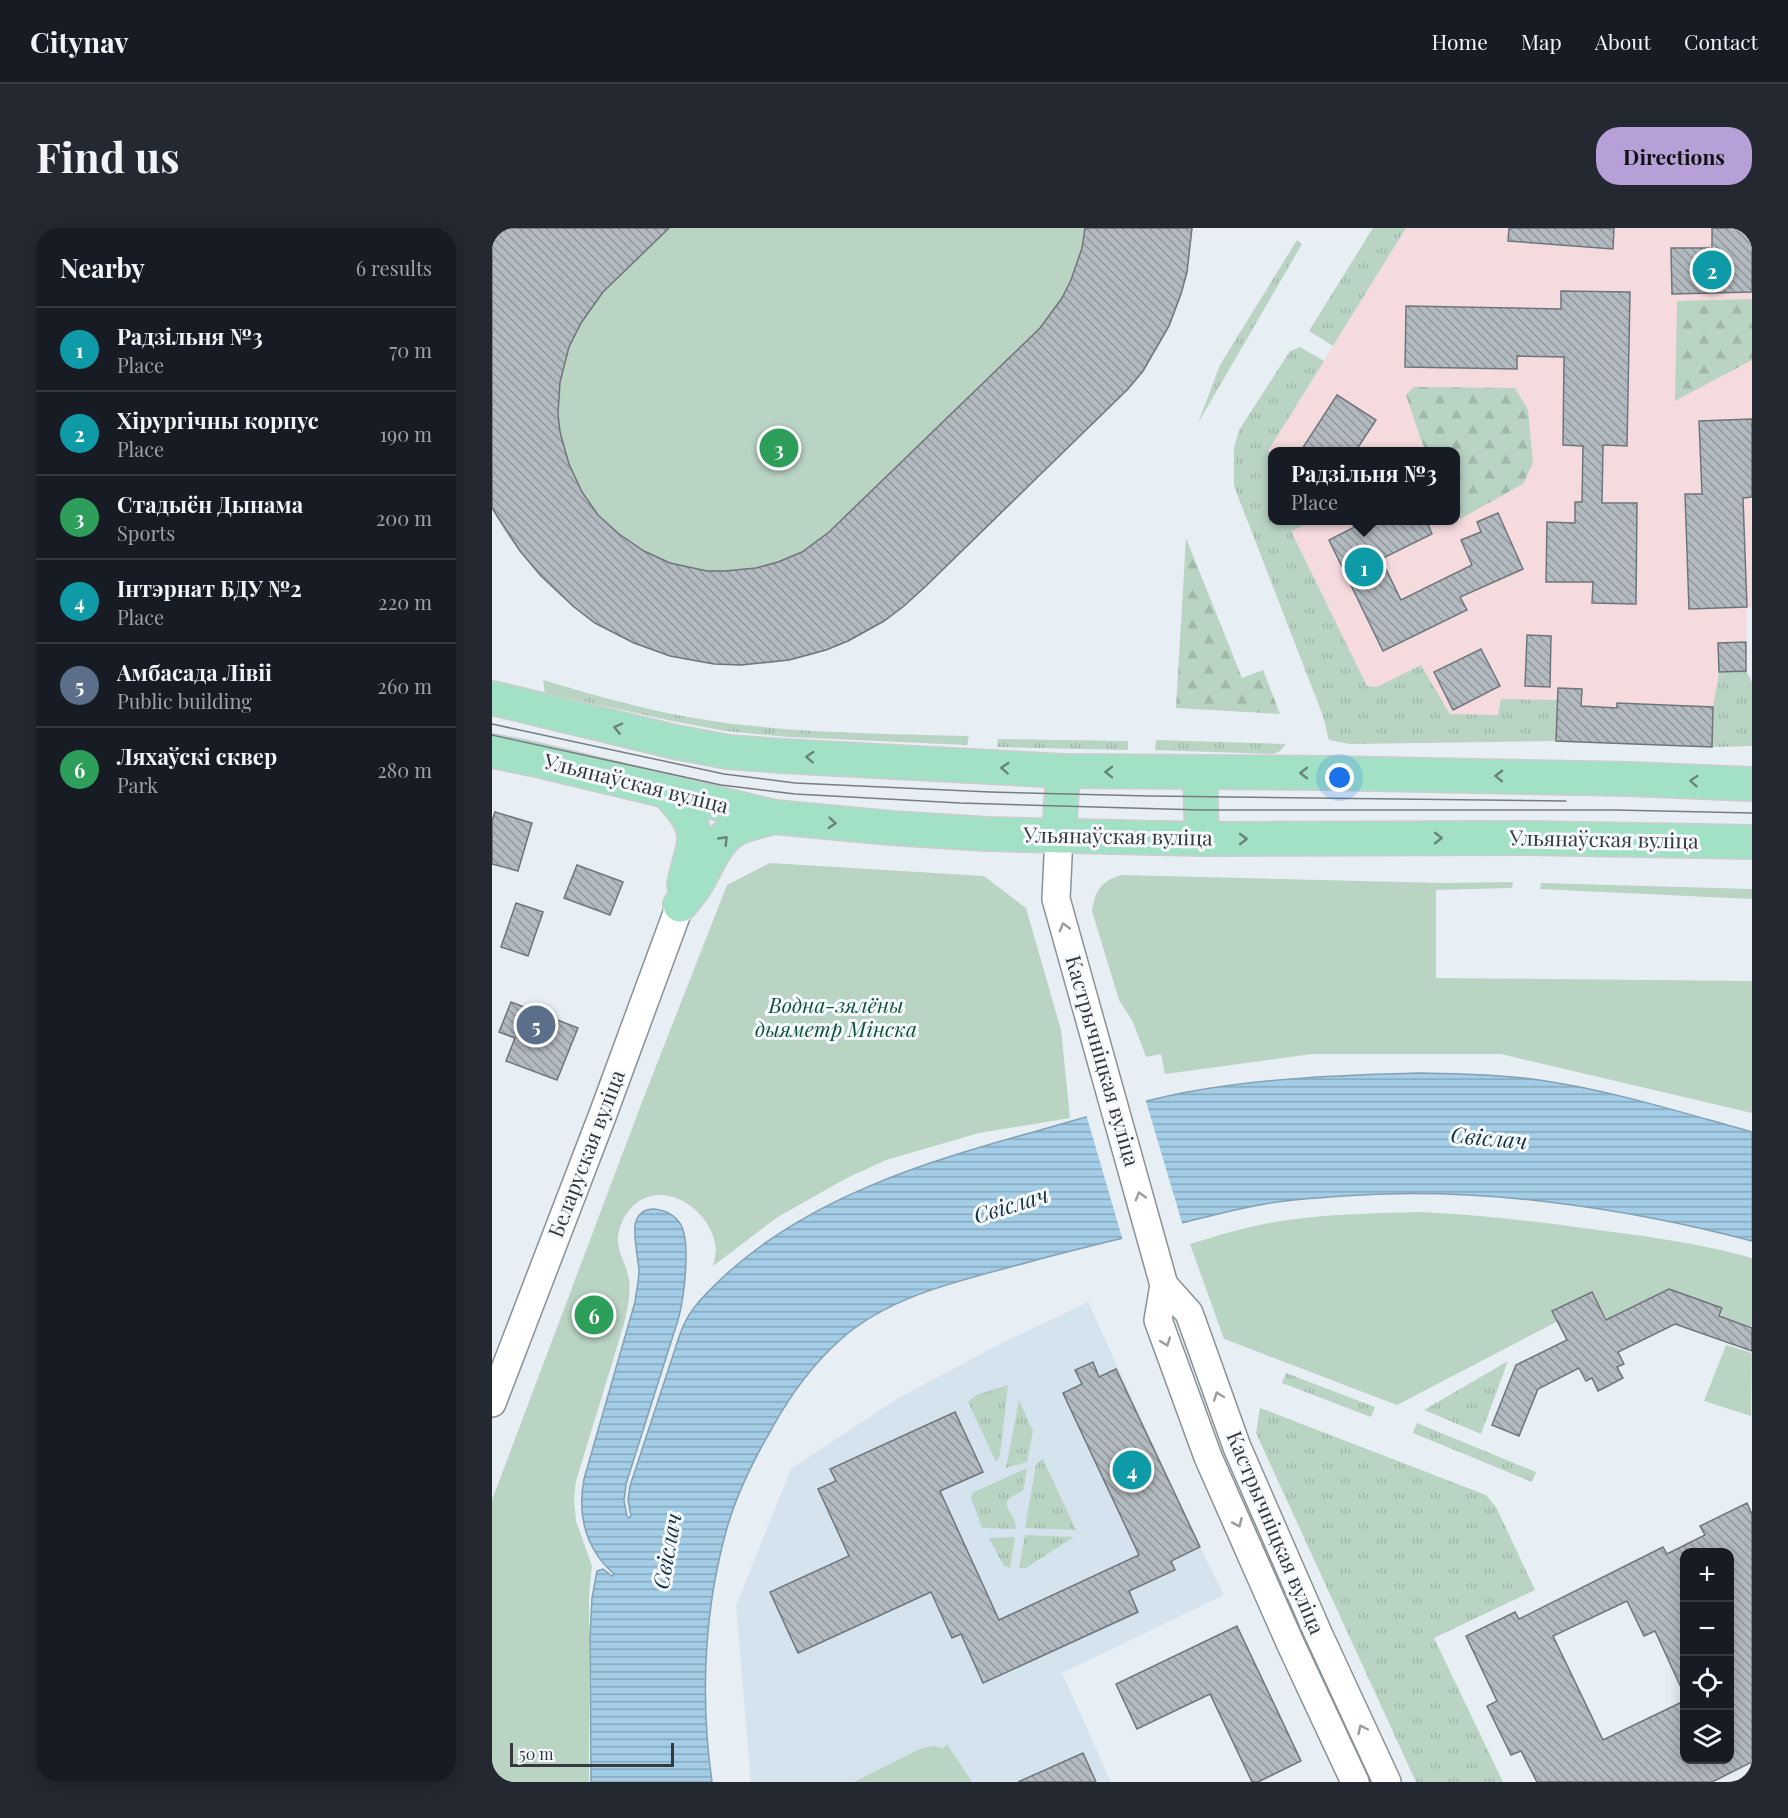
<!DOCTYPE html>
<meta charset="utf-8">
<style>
:root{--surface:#171b24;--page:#242831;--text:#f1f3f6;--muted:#9ea1a6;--line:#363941;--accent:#b7a0d7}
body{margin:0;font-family:"Playfair Display",serif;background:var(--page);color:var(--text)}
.controls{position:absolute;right:18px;bottom:18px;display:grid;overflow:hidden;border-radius:12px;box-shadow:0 3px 15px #0003}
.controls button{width:54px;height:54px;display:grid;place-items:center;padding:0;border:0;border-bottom:2px solid var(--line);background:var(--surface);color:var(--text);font:30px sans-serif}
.scale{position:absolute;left:18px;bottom:15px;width:164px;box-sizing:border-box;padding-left:6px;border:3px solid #36393b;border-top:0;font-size:16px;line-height:21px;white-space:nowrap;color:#36393b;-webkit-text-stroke:4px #f7fbff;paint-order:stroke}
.you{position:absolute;left:848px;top:550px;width:21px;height:21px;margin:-15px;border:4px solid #fff;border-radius:50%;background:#1a73e8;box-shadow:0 0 0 9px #1a73e833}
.badge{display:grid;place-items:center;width:39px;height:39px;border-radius:50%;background:var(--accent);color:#fff;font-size:20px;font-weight:700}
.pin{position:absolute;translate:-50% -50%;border:3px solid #fff;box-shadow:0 2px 6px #0006}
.popup{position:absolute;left:776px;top:219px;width:192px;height:78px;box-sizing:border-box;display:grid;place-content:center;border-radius:12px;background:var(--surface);filter:drop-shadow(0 2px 4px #0005);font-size:20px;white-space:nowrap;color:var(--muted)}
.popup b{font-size:22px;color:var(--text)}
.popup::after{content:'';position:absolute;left:50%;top:100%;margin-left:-12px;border:12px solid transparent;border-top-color:var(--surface)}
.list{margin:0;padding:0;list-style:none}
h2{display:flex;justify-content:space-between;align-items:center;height:78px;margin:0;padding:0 24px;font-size:26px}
h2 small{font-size:20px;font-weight:400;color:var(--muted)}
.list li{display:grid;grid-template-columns:39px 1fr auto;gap:18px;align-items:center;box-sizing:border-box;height:84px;padding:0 24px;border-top:2px solid var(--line)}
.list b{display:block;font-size:22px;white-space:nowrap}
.list p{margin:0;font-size:20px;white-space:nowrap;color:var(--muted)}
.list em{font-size:20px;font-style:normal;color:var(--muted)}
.icon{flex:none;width:33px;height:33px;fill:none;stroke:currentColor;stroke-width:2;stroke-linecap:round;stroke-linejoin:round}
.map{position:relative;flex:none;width:1260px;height:1554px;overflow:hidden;border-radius:24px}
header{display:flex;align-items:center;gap:36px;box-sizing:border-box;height:84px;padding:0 30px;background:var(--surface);border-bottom:2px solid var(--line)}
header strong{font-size:28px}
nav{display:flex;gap:33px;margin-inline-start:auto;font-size:21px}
.intro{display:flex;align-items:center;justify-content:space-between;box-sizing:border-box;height:144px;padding:0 36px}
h1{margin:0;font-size:42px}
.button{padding:15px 27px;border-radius:24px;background:var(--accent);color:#111;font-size:21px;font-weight:700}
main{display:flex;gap:36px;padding:0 36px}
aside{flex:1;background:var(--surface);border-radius:24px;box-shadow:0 3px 15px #0003}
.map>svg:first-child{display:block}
</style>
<header>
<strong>Citynav</strong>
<nav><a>Home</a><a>Map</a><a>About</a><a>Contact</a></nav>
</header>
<div class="intro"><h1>Find us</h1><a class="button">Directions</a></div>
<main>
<aside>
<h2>Nearby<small>6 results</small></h2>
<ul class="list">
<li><span class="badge" style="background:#0f9aa8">1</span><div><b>Радзільня №3</b><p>Place</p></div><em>70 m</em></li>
<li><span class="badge" style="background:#0f9aa8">2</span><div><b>Хірургічны корпус</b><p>Place</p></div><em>190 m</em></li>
<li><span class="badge" style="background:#2e9e5b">3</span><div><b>Стадыён Дынама</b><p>Sports</p></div><em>200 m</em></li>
<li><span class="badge" style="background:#0f9aa8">4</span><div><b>Інтэрнат БДУ №2</b><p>Place</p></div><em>220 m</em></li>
<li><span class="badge" style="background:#5c6f8a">5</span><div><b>Амбасада Лівіі</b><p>Public building</p></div><em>260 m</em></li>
<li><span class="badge" style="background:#2e9e5b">6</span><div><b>Ляхаўскі сквер</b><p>Park</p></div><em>280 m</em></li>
</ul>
</aside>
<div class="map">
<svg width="1260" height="1554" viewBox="0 0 1260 1554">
<defs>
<pattern id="grass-tufts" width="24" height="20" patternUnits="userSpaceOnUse" patternTransform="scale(1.5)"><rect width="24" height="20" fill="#bad4c4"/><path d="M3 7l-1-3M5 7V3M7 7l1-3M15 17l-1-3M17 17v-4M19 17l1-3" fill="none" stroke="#a0b7a9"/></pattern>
<pattern id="forest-firs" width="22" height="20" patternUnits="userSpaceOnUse" patternTransform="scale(1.5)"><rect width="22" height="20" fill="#bad4c4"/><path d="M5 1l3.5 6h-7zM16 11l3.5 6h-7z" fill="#a0b7a9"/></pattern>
<pattern id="water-rules" width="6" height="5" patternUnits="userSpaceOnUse" patternTransform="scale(1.5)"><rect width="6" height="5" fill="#a4cde7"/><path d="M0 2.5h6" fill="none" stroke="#86a7bc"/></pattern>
<pattern id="building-back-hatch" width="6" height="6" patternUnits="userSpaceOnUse" patternTransform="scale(1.5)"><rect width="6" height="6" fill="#b3bac0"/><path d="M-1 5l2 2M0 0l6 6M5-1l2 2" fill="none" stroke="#92989d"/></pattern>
</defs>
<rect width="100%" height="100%" fill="#e7eef4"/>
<path fill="#d5e3ee" d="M596,1074L708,1319L732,1367L570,1445L619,1554H259L244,1378L299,1241L403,1172L504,1118Z"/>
<path fill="#f6dbde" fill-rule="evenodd" d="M914,0H1260V379H1255L1254,443L1260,454V518L1220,519L1064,513L1065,498L876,489L746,271ZM780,224H964V292H780Z"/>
<g fill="url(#grass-tufts)">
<path d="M881,0H914L841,118L817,103Z"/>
<path d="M805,12L810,16L706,195L728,137Z"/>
<path d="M808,119L832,133L776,223L780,227V292L821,293L799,303L875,458L885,459L929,437L958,486L1006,487L1009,471L1066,472L1064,513L858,516L837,512L831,488L742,258V220L747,202L798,123Z"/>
<path d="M1254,443L1260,454V518L1220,519L1221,479L1227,444Z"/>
<path d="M51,452C111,470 172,487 234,495C314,505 396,506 477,508L475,517L296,509L233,503L180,493L53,465Z"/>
<path d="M506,511L636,513V522L505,519Z"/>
<path d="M664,512L794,516L788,523L781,526L663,522Z"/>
<path d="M1016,1133L989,1206L932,1182Z"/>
<path d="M794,1145L883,1179L879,1189L790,1155Z"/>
<path d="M516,1157L508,1228L504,1234L476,1174L484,1167Z"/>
<path d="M527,1172L541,1203L535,1234L514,1240Z"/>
<path d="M768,1180L994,1267L1004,1279L1043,1362L942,1410L1011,1554H924L764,1205Z"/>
<path d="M925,1195L1044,1244L1040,1254L921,1205Z"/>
<path d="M551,1231L584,1302L533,1300L544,1236Z"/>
<path d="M535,1240L531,1263C499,1276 524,1281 524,1301L490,1300L479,1270L482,1264Z"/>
<path d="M533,1307L582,1309L534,1340H527Z"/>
<path d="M523,1309L518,1340L512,1338L497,1310Z"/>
</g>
<g fill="url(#forest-firs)">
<path d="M1260,71V132L1183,173L1185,73Z"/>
<path d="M922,159L1023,160L1036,182L1041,235L1031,256L968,291L964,283V224L934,223L929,212L914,167Z"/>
<path d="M694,310L750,450L771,442L788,486L684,480Z"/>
</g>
<g fill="#bad4c4">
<path d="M0,0H700C696,61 674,114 636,161L434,358C420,370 407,383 392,393C285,465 143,446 55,354C36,334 12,307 1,282C0,273 0,230 0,218C0,146 0,73 0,0Z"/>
<path d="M278,635L492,648L534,680L569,802L578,890L487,905L394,932L353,951L284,990L221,1038C222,1033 224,1026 224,1020C218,973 154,942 130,994C119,1017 133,1030 137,1051C139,1066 135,1082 132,1096L84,1253L82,1271L84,1293L100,1338L97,1368V1554H5L0,1535V1272L150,874L235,657Z"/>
<path d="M629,647L951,655L1021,654L1020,660L944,662V750L1260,753V885L1009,826H820L673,846L669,826L654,829L641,794L627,772L600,683C603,663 609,653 629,647Z"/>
<path d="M1049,655L1260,661V671L1048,661Z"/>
<path d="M929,984C994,987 1057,995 1121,1004C1167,1010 1215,1017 1260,1030V1099L1228,1089L1231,1080L1176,1062L1115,1091L1100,1064L1061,1083L1066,1093L905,1177L732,1111L698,1016C730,1006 763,996 796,992C840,986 885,985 929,984Z"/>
<path d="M1234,1117L1260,1125L1259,1188L1212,1173Z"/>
<path d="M455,1516L480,1554H362L430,1520L442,1518L451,1520Z"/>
</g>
<path fill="url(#water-rules)" stroke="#83a1b3" stroke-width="1.5" d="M929,845C966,846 1003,846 1040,851C1115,861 1188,884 1260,904V1013C1131,979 984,958 851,968C825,970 798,971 773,976C733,983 694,994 655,1004C616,1014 576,1023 537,1034C473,1052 399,1066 348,1112C319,1138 297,1169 279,1202C261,1233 245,1265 235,1300C212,1381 208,1470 220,1554H99L98,1408L100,1370L105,1343L111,1341L120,1348L122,1346C116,1340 110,1335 106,1328C90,1305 87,1277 92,1251L143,1074C144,1064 147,1053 147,1042C146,1031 140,1001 144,993C147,985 154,981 162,981C173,982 183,987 189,997C199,1015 192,1071 186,1092L134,1256L132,1273L135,1288L137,1290L139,1288L136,1272L138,1258L188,1106C197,1081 210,1070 228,1052C314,970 433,934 545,903C593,889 641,875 690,865C769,850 850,847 929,845Z"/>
<path fill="#e7eef4" d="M653,870L691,998L631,1013L594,886Z"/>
<g fill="url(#building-back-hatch)" stroke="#6f767b" stroke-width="1.5" fill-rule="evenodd">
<path d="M0,0H177L111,64L89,95L77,119L68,154L66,186L68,204L77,236L90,264L106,287L127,306L152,323L178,335L215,343H233L264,340L286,334L310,324L337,304L548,100L570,70L579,52L590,20L593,0H700L695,44L689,66L677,98L651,143L636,161L434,358L412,378L392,393L356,413L334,422L297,432L249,437L222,436L178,428L142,415L103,395L82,379L49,348L28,323L2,283L0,280Z"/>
<path d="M1017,0H1122L1121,21L1016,13Z"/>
<path d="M1220,0H1260V64L1180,66L1179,20H1220Z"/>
<path d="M1069,63L1138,64L1135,218L1111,217L1110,275H1145L1144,376L1100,375L1101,354H1054L1055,294L1083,295V274H1090L1091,218L1071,217L1072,129L1025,128V141L913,139L914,78L1069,81Z"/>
<path d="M845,167L884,192L863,224H808Z"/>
<path d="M1260,191V269L1251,270L1255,379L1197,381L1193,266H1210L1207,193Z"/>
<path d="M1006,285L1031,341L968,369L975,382L891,423L837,312L876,292H934L940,306L889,331L909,372L980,337L969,312L989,304L985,294Z"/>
<path d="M1035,407L1059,408L1058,459L1033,458Z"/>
<path d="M1254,414V443L1227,444L1226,415Z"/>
<path d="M989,421L1008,458L961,482L942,444Z"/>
<path d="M1066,460L1090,461L1089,478L1125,480V475L1221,479L1220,519L1064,513Z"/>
<path d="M3,584L40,595L26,643L0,636V593Z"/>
<path d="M85,637L131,654L118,687L72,670Z"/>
<path d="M24,675L51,684L36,728L9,719Z"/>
<path d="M19,774L86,800L65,852L14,833L23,810L7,804Z"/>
<path d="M1177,1061L1230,1080L1227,1088L1260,1100V1123L1183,1096L1126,1124L1132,1136L1125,1139L1131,1150L1112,1160L1106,1163L1100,1150L1094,1153L1087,1140L1046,1161L1027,1208L1000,1197L1024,1137L1075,1112L1060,1083L1100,1064L1114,1092Z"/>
<path d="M601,1134L607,1149L624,1141L708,1319L679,1333L683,1342L637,1363L646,1384L491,1455L469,1406L460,1410L439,1364L306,1425L278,1364L357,1328L326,1261L344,1253L338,1241L463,1184L491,1244L448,1263L507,1392L647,1327L571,1165L590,1156L583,1142Z"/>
<path d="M1255,1275L1260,1286V1534L1220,1554H1045L1029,1523L1019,1527L995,1478L1005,1473L974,1408L1023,1384L1027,1391L1171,1319L1175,1326L1213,1307L1208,1298ZM1192,1324H1238V1532H1192V1473L1111,1512L1061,1408L1135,1373L1152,1408L1163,1403L1192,1466Z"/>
<path d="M745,1398L809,1533L766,1554H760L718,1466L645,1501L624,1456Z"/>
<path d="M591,1525L604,1554H526Z"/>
</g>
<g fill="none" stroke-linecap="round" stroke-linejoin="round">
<defs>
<g id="minor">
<path d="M567,608L564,671L672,1057L697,1085L745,1219L826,1405L895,1554"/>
<path d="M672,1057L666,1092L716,1229L799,1417L863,1554"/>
<path d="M0,1175L111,886L188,677"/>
</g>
<g id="major">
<path d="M0,470L183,514L236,524L290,528L571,543L836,545L1137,551L1260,556"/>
<path d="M0,523L45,532L282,589L399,600L495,606L710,611L1035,610L1260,614"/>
<path d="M708,545L710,611"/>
<path d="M175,563C185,575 202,591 202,609C203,619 194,644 192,657"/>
<path d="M567,608L571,543"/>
<path d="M188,677C194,670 200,663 205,655C216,636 223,614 242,602C254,595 269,593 282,589"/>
</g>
</defs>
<use href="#minor" stroke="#8a9196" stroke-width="30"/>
<use href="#major" stroke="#cbcccc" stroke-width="36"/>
<use href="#minor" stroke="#fff" stroke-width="27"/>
<use href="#major" stroke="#a2e1c6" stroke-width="33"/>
<g stroke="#787c80" stroke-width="1.5">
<path d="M0,496L232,546L303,555L498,564L658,568L1074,573"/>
<path d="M0,507L229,557L303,566L468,575L709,582H1123L1260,585"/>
</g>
</g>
<defs><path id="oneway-chevron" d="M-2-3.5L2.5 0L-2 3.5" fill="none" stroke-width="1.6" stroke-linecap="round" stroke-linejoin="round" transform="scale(1.5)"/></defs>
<g stroke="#67857a">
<use href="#oneway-chevron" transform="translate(126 500) rotate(-167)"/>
<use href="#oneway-chevron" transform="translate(318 529) rotate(-177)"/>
<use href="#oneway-chevron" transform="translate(513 540) rotate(-177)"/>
<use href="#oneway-chevron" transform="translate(617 544) rotate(-179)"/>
<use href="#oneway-chevron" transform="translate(812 545) rotate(-180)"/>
<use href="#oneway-chevron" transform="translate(1007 548) rotate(-179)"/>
<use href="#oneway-chevron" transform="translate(1202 553) rotate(-177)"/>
<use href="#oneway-chevron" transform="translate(340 595) rotate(5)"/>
<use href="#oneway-chevron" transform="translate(946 610)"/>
<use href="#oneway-chevron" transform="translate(751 611)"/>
<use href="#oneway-chevron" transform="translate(232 612) rotate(-46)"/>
</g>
<g stroke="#9a9c9d">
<use href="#oneway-chevron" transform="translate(572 699) rotate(-106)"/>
<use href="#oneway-chevron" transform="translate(648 968) rotate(-105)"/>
<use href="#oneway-chevron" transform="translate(674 1114) rotate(70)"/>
<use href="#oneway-chevron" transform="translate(726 1168) rotate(-110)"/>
<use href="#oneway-chevron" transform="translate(746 1295) rotate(66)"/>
<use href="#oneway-chevron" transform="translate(870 1501) rotate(-115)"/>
</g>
<g text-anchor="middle" stroke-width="6" stroke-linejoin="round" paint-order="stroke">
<g font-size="21" fill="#36393b" stroke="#f7fbff">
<text transform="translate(144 556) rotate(14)" y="7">Ульянаўская вуліца</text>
<text transform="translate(626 609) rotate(1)" y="7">Ульянаўская вуліца</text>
<text transform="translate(1112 612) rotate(1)" y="7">Ульянаўская вуліца</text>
<text transform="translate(610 833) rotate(74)" y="7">Кастрычніцкая вуліца</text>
<text transform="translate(95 926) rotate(-69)" y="7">Беларуская вуліца</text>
<text transform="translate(783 1305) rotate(67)" y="7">Кастрычніцкая вуліца</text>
</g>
<g font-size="21" font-style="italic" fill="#0b5434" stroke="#f7fbff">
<text x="344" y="785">Водна-зялёны<tspan x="344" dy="24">дыяметр Мінска</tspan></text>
</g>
<g font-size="22" font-style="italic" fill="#103245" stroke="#f7fbff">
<text transform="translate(997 910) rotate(5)" y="8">Свіслач</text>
<text transform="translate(519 977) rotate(-17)" y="8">Свіслач</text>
<text transform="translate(175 1323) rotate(-80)" y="8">Свіслач</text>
</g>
</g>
</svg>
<div class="controls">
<button>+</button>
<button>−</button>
<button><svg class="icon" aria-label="locate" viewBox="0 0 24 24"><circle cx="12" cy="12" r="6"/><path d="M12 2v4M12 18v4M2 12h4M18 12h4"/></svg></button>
<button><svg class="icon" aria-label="layers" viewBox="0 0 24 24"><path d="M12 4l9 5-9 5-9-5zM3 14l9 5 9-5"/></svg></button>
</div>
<div class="scale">50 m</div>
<div class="you"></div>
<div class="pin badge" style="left:872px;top:339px;background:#0f9aa8">1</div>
<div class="popup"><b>Радзільня №3</b>Place</div>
<div class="pin badge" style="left:1220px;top:42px;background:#0f9aa8">2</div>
<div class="pin badge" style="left:287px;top:220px;background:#2e9e5b">3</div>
<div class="pin badge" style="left:640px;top:1242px;background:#0f9aa8">4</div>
<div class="pin badge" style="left:44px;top:797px;background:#5c6f8a">5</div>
<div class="pin badge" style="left:102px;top:1087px;background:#2e9e5b">6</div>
</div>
</main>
